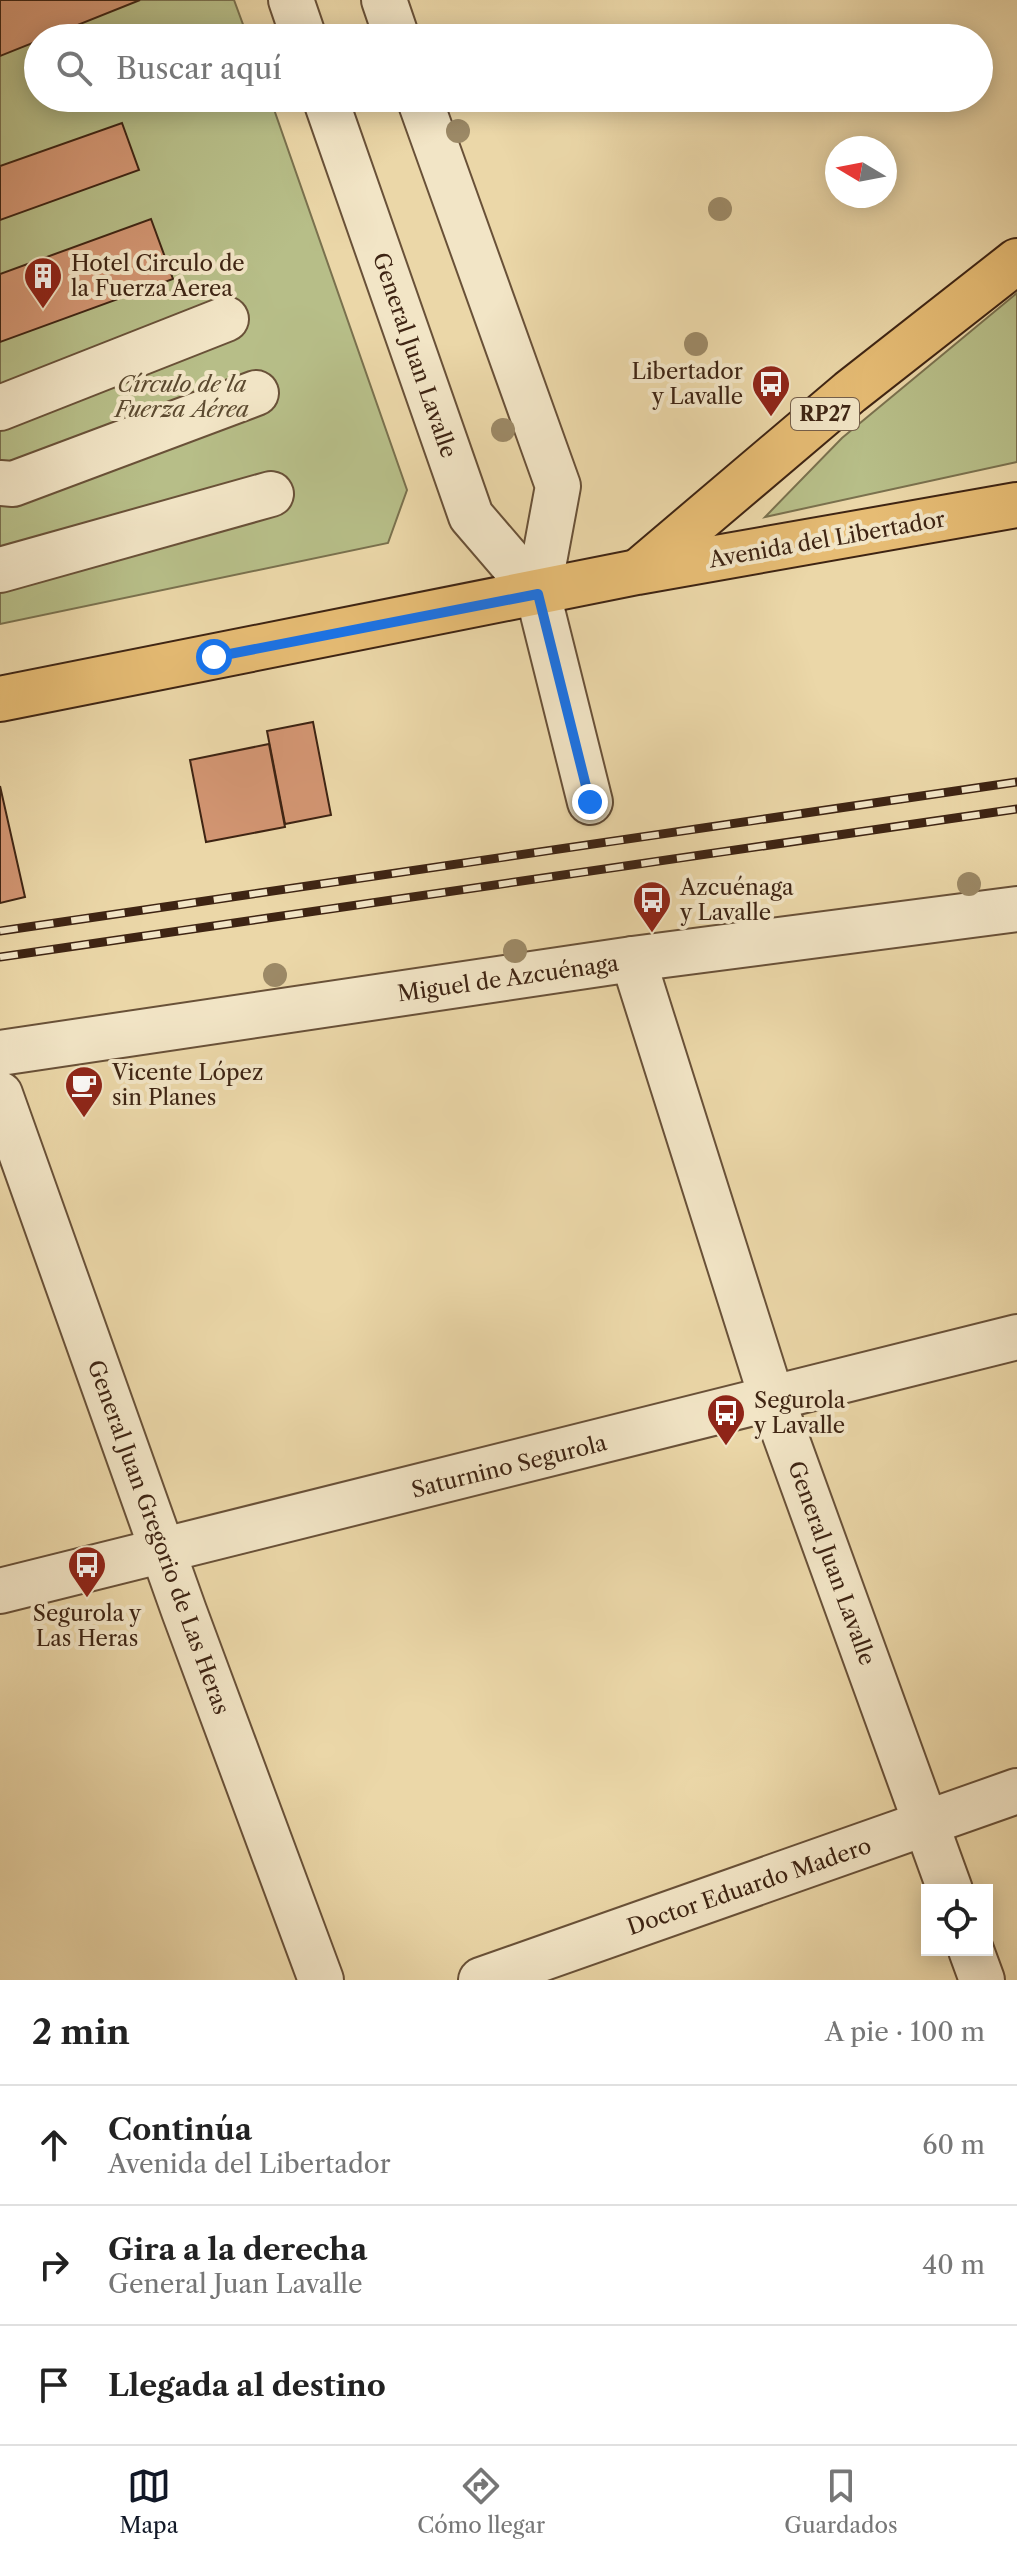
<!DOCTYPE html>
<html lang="es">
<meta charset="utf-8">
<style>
:root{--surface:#fff;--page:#f2f2f2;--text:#222;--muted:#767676;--line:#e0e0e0;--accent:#111827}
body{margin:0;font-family:"Libre Caslon Text",serif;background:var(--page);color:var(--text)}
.controls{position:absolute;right:24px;bottom:24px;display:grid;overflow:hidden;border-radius:0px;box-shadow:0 4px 20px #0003}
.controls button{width:72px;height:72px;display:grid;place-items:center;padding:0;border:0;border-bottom:2px solid var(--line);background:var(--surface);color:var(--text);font:40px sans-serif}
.compass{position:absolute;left:825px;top:136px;width:72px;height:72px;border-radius:50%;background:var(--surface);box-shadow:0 4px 20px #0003;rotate:280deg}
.stop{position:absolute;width:24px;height:24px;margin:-18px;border:6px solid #1a73e8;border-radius:50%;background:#fff}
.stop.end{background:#1a73e8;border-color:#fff;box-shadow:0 2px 8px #0008}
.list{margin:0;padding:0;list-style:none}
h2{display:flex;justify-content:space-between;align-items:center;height:104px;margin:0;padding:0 32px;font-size:34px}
h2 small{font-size:26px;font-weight:400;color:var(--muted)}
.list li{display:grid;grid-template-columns:52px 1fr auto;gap:24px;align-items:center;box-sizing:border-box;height:120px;padding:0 32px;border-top:2px solid var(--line)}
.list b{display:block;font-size:30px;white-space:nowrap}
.list p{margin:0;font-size:26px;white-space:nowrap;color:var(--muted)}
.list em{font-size:26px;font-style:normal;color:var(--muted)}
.icon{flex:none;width:44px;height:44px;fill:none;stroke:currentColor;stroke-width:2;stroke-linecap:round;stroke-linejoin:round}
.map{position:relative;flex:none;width:1017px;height:1980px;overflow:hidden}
.search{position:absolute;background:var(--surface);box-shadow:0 4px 20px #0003;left:24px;right:24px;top:24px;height:88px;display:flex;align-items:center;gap:20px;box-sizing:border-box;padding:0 28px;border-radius:44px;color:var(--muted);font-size:30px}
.sheet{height:464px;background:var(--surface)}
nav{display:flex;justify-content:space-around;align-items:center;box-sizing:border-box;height:112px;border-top:2px solid var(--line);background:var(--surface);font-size:22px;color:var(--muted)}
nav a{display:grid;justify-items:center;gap:4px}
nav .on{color:var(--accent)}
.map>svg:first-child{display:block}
</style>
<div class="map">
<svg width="1017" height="1980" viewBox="0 0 1017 1980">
<rect width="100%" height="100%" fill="#ebd7a8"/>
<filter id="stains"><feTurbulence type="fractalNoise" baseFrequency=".0025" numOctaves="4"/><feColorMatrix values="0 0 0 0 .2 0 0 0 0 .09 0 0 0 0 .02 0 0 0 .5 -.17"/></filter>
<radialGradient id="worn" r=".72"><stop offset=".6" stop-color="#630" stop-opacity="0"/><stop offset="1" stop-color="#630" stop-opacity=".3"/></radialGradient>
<g fill="#b7be88" stroke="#7a714e" stroke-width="2">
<path d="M0,0H234L248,38H38V98H270L407,490L388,543L0,624Z"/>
<path d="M1017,293V462L765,517L842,438Z"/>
</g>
<g fill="#d29572" stroke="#3e2413" stroke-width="2">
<path d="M0,0H140L0,56Z"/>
<path d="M122,123L139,170L0,220V166Z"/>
<path d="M151,219L173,279L0,342V274Z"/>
<path d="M313,722L331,815L285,824L267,731Z"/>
<path d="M269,744L285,827L206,842L190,760Z"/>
<path d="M0,786L25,897L0,903Z"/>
</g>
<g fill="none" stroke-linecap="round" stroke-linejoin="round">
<defs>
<g id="minor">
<path d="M291,0L304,38"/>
<path d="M384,0L397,38"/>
<path d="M325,98L471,516L538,594"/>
<path d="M419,98L558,486L538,594L590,802"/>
<path d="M0,408L226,319"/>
<path d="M0,483L13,484L256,393"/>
<path d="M0,570L271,494"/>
<path d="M633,959L772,1399L950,1890"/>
<path d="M0,1053L633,959L1017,909"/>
<path d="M0,1094L184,1611L321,1980"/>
<path d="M0,1591L1017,1337"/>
<path d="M971,1950L982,1980"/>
<path d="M481,1980L1017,1791"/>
</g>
<g id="major">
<path d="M639,571L850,392L1017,261"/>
<path d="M0,699L637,572L1017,505"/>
</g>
</defs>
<use href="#minor" stroke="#695138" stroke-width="48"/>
<use href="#major" stroke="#3e2413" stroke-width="48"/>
<use href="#minor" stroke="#f2e5c6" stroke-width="44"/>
<use href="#major" stroke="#e6bc74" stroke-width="44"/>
<defs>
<g id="rail">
<path d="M0,931L1017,782"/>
<path d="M0,957L1017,809"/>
</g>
</defs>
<use href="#rail" stroke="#3e2413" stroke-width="9"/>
<use href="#rail" stroke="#f2e5c6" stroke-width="6" stroke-dasharray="18" stroke-linecap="butt"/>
</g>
<g fill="#9c8966">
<circle cx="458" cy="131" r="12"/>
<circle cx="720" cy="209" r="12"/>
<circle cx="696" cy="344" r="12"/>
<circle cx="503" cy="430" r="12"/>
<circle cx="969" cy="884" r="12"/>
<circle cx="515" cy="951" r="12"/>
<circle cx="275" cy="975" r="12"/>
</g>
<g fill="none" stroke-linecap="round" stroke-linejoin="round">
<path stroke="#1a73e8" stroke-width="10" d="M214,657L538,594L590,802"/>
</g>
<defs>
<symbol id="building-pin" viewBox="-11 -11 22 30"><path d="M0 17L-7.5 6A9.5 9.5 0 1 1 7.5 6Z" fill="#8f2418" stroke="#f2e5c6"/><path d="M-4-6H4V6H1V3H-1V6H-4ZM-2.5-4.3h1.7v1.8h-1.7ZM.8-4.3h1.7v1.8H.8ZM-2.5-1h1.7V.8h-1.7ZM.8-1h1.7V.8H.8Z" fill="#fff"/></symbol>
<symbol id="bus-pin" viewBox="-11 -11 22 30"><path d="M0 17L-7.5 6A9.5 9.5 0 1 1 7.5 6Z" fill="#8f2418" stroke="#f2e5c6"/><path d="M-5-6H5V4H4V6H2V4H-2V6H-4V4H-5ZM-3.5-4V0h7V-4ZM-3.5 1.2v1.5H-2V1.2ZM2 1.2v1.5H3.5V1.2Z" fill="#fff"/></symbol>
<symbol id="cafe-pin" viewBox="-11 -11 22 30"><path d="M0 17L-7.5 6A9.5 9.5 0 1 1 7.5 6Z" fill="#8f2418" stroke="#f2e5c6"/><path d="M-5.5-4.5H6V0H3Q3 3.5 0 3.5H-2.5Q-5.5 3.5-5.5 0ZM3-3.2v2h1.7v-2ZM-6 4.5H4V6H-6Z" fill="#fff"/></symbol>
</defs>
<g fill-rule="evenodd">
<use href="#building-pin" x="21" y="254" width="44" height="60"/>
<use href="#bus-pin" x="749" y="362" width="44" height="60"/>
<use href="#bus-pin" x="630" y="878" width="44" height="60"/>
<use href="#cafe-pin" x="62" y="1063" width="44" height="60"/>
<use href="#bus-pin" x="704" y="1391" width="44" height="60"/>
<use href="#bus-pin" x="65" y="1543" width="44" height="60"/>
</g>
<g text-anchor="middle" stroke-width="8" stroke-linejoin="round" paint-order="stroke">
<rect fill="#f2e5c6" stroke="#745e49" stroke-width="2" x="791" y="398" width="68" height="32" rx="6"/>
<g font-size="20" font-weight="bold" fill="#3e2413">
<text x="825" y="421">RP27</text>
</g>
<g font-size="22" fill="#3e2413" stroke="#f2e5c6" text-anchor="start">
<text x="71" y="271">Hotel Circulo de<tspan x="71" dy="25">la Fuerza Aerea</tspan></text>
<text x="743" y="379" text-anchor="end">Libertador<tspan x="743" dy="25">y Lavalle</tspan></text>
<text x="680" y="895">Azcuénaga<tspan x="680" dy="25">y Lavalle</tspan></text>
<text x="112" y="1080">Vicente López<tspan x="112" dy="25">sin Planes</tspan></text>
<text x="754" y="1408">Segurola<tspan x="754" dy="25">y Lavalle</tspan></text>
<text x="87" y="1621" text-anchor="middle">Segurola y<tspan x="87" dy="25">Las Heras</tspan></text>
</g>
<g font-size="22" fill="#3e2413" stroke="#f2e5c6">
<text transform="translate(415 355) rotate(71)" y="8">General Juan Lavalle</text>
<text transform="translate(827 539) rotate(-10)" y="8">Avenida del Libertador</text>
<text transform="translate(508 978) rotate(-8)" y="8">Miguel de Azcuénaga</text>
<text transform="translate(509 1466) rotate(-14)" y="8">Saturnino Segurola</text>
<text transform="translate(159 1537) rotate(70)" y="8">General Juan Gregorio de Las Heras</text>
<text transform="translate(832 1563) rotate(70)" y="8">General Juan Lavalle</text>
<text transform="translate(749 1886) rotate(-19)" y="8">Doctor Eduardo Madero</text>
</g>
<g font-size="22" font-style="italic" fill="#5c4a30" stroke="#f2e5c6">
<text x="182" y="392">Círculo de la<tspan x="182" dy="25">Fuerza Aérea</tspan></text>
</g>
</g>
<rect width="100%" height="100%" filter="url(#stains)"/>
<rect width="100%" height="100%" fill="url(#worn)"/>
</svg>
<div class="controls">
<button><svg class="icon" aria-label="locate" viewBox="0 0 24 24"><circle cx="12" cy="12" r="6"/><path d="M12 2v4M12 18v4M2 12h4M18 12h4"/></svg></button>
</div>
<svg class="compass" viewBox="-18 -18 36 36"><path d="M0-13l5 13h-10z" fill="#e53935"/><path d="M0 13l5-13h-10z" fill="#767676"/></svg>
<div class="stop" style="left:214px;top:657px"></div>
<div class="stop end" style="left:590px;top:802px"></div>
<div class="search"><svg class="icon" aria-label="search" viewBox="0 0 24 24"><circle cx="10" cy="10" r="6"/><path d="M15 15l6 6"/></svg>Buscar aquí</div>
</div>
<section class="sheet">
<h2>2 min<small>A pie · 100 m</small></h2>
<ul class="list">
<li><svg class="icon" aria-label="ahead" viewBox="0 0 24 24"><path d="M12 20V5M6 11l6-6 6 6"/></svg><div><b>Continúa</b><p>Avenida del Libertador</p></div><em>60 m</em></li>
<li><svg class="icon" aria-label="right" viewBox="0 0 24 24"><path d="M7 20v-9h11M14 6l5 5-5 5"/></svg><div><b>Gira a la derecha</b><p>General Juan Lavalle</p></div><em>40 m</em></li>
<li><svg class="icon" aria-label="arrive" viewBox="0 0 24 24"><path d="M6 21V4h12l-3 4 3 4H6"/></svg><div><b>Llegada al destino</b></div></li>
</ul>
</section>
<nav>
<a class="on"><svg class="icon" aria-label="map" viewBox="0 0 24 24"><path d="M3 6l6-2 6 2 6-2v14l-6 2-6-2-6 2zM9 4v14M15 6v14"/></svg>Mapa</a>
<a><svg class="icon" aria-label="directions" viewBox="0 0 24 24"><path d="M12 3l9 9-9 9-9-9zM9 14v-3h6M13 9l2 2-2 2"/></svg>Cómo llegar</a>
<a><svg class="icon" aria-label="saved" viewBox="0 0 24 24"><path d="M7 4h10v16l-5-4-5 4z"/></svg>Guardados</a>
</nav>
